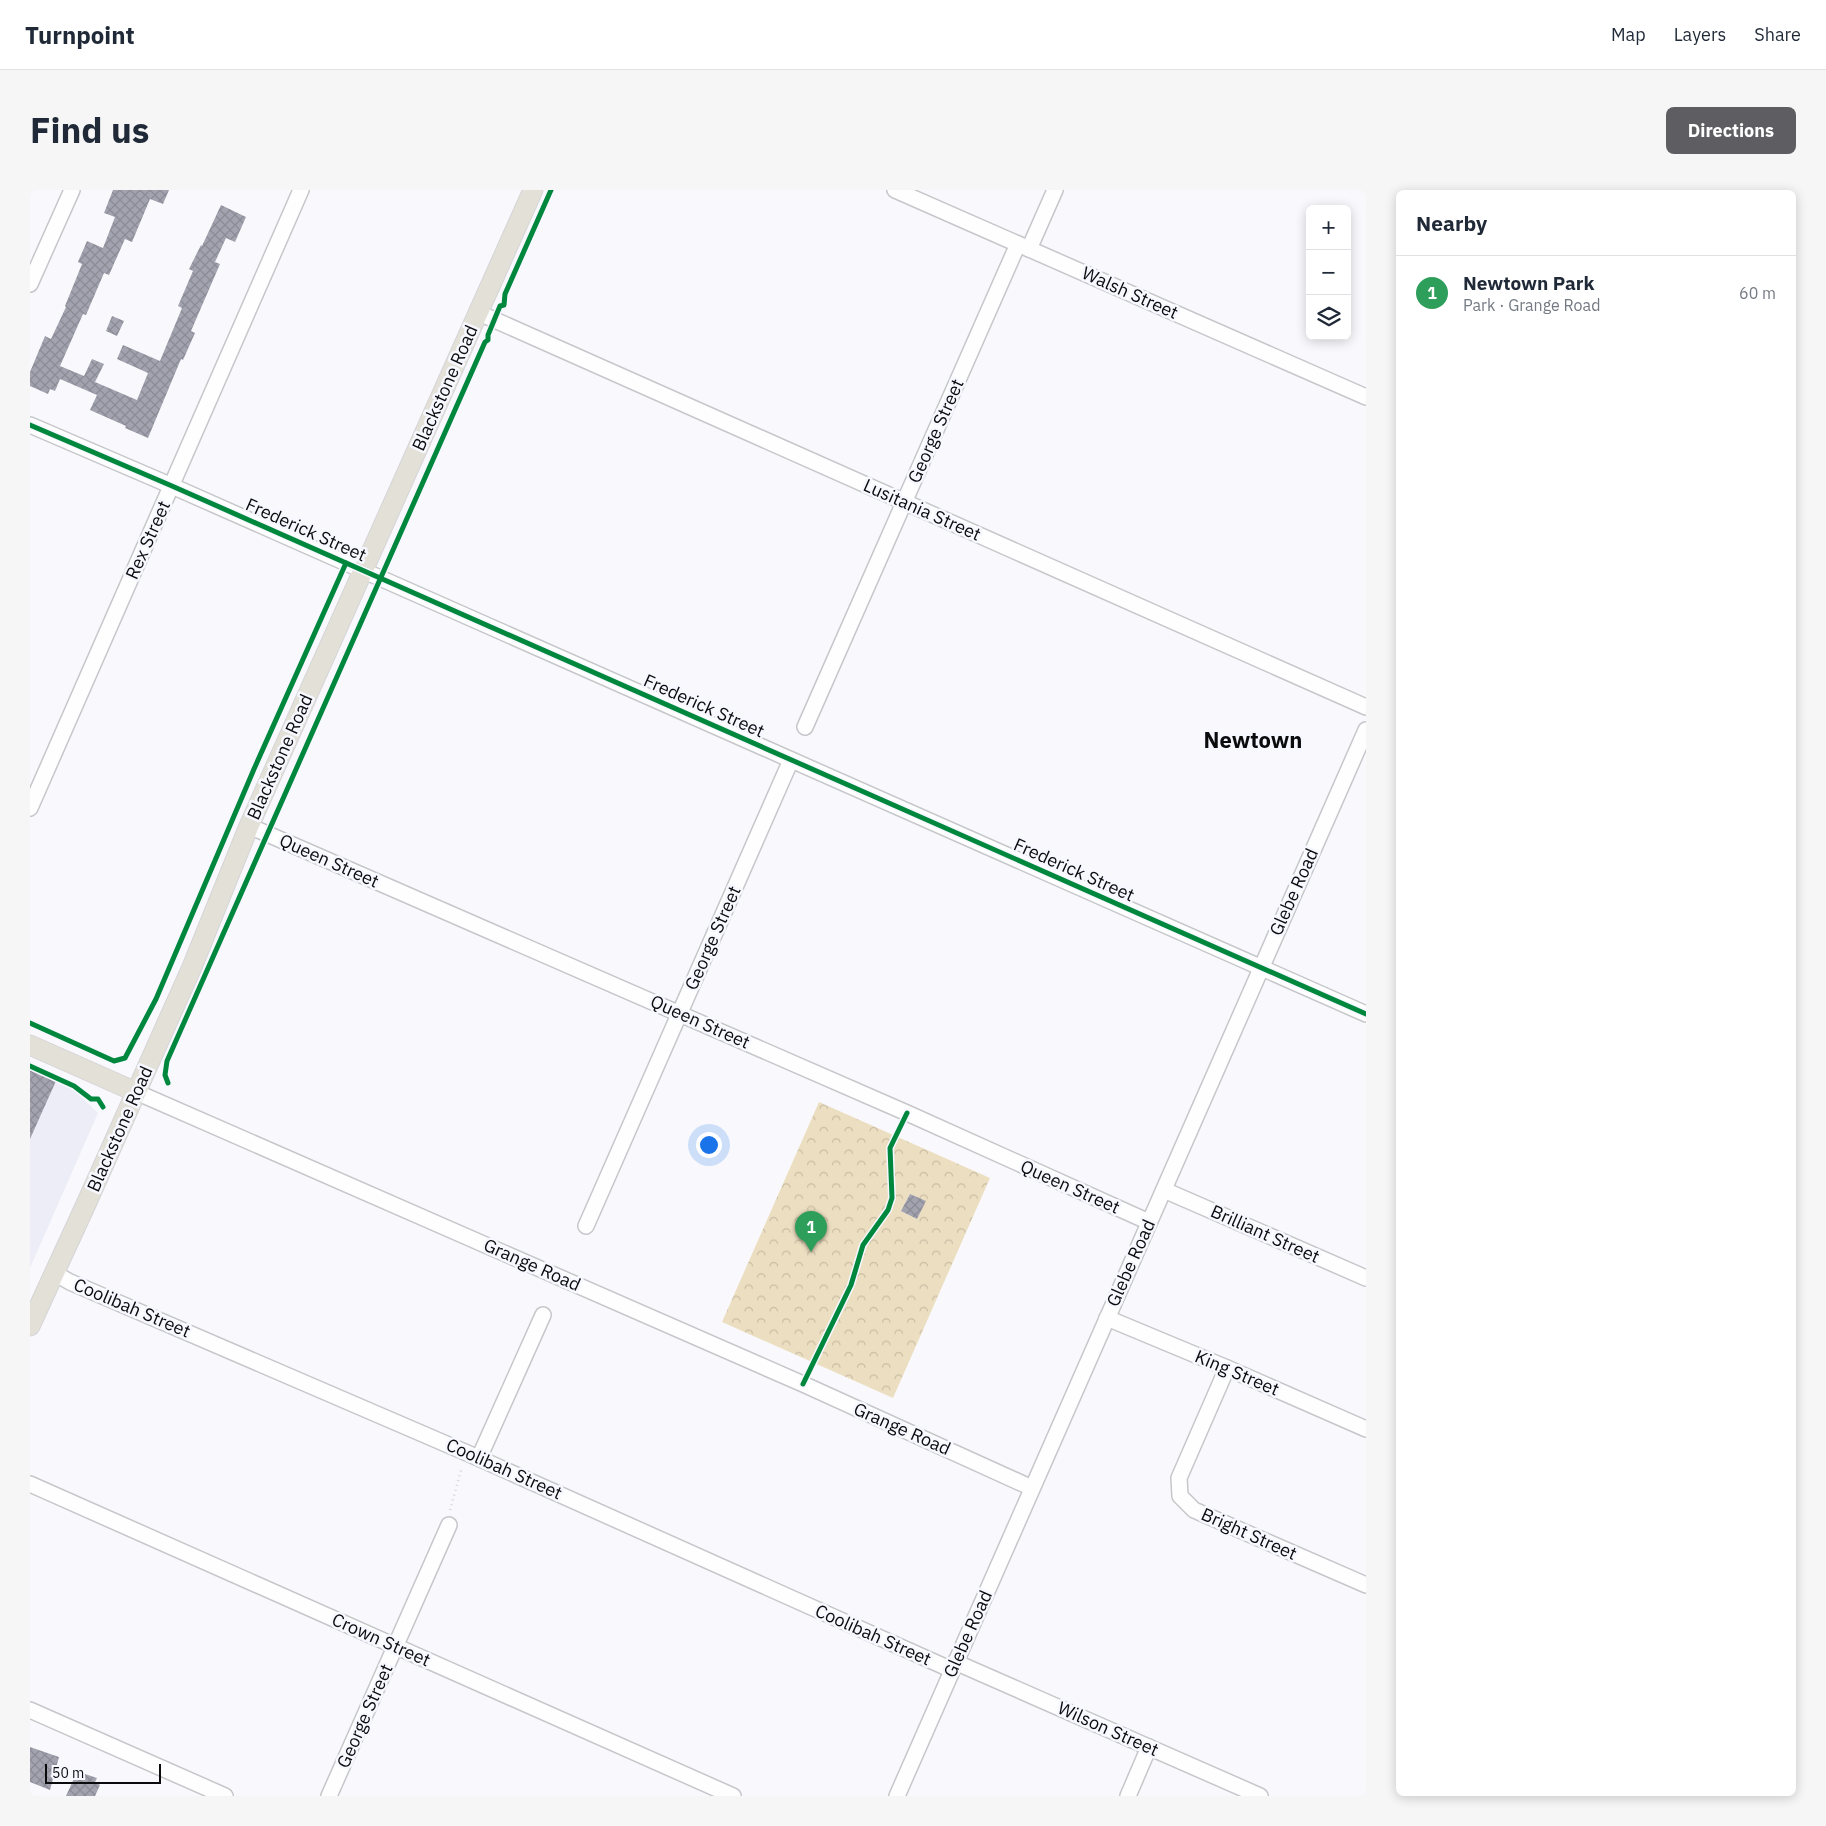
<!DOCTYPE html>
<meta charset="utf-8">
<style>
:root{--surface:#fff;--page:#f6f6f7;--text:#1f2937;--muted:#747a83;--line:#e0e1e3;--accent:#5e5e62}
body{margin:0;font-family:"IBM Plex Sans",sans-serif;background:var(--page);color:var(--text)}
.controls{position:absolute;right:15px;top:15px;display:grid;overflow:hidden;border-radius:8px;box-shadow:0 2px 12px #0003}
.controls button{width:45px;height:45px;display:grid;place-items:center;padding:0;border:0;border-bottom:1px solid var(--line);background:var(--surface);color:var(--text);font:25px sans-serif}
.scale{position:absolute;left:15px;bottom:12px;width:116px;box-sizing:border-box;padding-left:5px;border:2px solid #0b0b0e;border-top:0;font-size:14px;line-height:18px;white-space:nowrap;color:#0b0b0e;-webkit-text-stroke:4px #f7f8ff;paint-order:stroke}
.you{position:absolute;left:678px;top:954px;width:18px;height:18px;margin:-12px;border:4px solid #fff;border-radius:50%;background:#1a73e8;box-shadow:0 0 0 8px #1a73e833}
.badge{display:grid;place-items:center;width:32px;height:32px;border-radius:50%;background:var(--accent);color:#fff;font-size:16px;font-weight:700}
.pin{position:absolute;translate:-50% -41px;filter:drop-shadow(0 1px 2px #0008)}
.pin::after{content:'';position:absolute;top:26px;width:18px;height:15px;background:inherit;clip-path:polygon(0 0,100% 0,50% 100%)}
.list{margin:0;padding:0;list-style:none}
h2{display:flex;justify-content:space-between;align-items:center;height:65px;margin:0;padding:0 20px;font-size:21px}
h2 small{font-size:16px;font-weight:400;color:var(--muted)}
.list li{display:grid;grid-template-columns:32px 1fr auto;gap:15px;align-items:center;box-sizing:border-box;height:75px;padding:0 20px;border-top:1px solid var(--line)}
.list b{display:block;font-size:19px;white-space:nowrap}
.list p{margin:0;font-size:16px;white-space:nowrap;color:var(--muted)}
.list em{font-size:16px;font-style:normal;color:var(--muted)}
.icon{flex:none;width:28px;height:28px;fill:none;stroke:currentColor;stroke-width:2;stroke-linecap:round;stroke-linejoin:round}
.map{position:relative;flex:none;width:1336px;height:1606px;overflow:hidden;border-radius:8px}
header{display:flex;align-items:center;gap:30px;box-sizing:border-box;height:70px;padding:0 25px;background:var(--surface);border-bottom:1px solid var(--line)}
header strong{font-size:24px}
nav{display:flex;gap:28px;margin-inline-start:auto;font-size:18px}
.intro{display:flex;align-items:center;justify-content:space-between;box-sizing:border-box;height:120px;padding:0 30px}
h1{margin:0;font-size:35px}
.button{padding:12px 22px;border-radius:8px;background:var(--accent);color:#fff;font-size:18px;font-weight:700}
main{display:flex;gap:30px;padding:0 30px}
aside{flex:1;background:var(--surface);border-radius:8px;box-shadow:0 2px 12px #0003}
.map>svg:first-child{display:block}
</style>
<header>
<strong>Turnpoint</strong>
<nav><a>Map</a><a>Layers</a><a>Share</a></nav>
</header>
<div class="intro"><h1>Find us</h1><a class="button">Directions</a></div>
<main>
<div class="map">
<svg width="1336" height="1606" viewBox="0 0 1336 1606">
<defs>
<pattern id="forest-crowns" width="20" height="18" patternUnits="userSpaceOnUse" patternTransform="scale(1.25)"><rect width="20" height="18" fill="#ecdec0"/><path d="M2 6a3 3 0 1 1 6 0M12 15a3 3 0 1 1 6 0" fill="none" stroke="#c9bda4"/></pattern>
<pattern id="building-cross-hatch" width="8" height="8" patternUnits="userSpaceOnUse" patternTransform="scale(1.25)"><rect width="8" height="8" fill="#a3a3b0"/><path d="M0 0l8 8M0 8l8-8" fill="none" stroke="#8b8b96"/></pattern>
</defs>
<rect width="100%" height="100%" fill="#f9f9fd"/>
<path fill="#ecedf7" d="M0,880L45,901L68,923L0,1078Z"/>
<path fill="url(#forest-crowns)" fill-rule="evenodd" d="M789,912L960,988L863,1208L692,1132ZM880,1004L895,1011L887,1029L871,1021Z"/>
<g fill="url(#building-cross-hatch)">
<path d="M83,0H139L133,14L120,9L102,52L95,49L79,85L74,83L56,125L53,124L30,176L54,186L62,169L74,174L65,192L107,210L118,183L87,169L93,155L130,171L152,118L148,116L163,81L159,79L171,55L172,56L191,15L216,27L205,52L196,48L185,72L190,74L161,141L165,143L153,170L151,169L118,248L95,238L96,236L60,220L67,205L30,189L25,201L20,199L18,204L0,196V182L15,146L21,149L36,117L35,116L52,74L48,72L57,51L73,58L85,27L74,23Z"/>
<path d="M82,126L94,131L87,146L76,141Z"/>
<path d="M0,879L26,891L0,949Z"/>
<path d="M880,1004L896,1011L887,1029L871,1021Z"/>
<path d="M0,1557L29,1567L20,1600L0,1592Z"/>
<path d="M46,1584L53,1588L55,1584L67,1588L65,1592L70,1595L65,1606H36Z"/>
</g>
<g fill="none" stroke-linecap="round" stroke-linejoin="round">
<defs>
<g id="minor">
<path d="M865,0L1336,207"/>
<path d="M999,59L1025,0"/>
<path d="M0,94L42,0"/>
<path d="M449,123L1336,517"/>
<path d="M0,235L142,296L1336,824"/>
<path d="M775,537L988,54"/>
<path d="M0,618L271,0"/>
<path d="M219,636L877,923L1119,1032"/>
<path d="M106,902L773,1194L1002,1298"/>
<path d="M1134,1000L1336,1088"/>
<path d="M556,1036L761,570"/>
<path d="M24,1083L40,1092L437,1263L922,1480"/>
<path d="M1077,1128L1197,1178L1336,1239"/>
<path d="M1197,1178L1149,1288L1150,1306L1164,1320L1336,1395"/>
<path d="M449,1268L513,1125"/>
<path d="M0,1294L703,1606"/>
<path d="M925,1472L1230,1606"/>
<path d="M0,1520L195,1606"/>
<path d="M299,1606L419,1335"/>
<path d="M867,1606L1336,540"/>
<path d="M1098,1606L1119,1557"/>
</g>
<g id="major">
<path d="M0,855L106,902"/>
<path d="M0,1136L57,1012L162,777L219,636L503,0"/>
</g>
</defs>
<use href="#minor" stroke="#c6c7ca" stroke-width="18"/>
<use href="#major" stroke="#d5d5d8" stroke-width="21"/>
<path stroke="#d6d6d8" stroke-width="2.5" stroke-dasharray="1 4" stroke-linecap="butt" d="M420,1320L432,1277"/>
<use href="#minor" stroke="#fefeff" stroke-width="15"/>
<use href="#major" stroke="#e3e0d8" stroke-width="19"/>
<defs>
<g id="cycleway">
<path d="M0,235L142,296L1336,824"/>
<path d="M0,833L84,871L95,868L126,809L224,579L316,373"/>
<path d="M0,876L44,896L61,909H68L73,917"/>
<path d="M138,893L135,885L137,871L455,152L458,150V145L470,116L474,115L475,104L521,0"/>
<path d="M773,1194L821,1095L833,1055L858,1020L862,1008L860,958L877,923"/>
</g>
</defs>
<use href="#cycleway" stroke="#f7f8ff" stroke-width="8"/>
<use href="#cycleway" stroke="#00873e" stroke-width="5"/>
</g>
<g text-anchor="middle" stroke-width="5" stroke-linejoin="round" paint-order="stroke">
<g font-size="18" fill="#0b0b0e" stroke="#f7f8ff">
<text transform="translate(1100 103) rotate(24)" y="6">Walsh Street</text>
<text transform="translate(415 198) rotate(-66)" y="6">Blackstone Road</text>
<text transform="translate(906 241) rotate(-66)" y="6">George Street</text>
<text transform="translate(892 320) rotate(24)" y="6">Lusitania Street</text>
<text transform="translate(276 340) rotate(24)" y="6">Frederick Street</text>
<text transform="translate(118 350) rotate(-66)" y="6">Rex Street</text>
<text transform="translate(674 516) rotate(24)" y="6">Frederick Street</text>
<text transform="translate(250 567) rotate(-66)" y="6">Blackstone Road</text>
<text transform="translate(299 671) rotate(24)" y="6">Queen Street</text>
<text transform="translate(1044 680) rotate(24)" y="6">Frederick Street</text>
<text transform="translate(1264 702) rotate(-66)" y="6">Glebe Road</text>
<text transform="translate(683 748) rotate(-66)" y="6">George Street</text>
<text transform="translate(670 832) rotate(24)" y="6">Queen Street</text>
<text transform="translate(90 939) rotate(-66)" y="6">Blackstone Road</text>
<text transform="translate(1040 997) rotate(24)" y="6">Queen Street</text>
<text transform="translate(1235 1044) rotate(24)" y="6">Brilliant Street</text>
<text transform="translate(1101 1073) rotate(-66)" y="6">Glebe Road</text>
<text transform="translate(502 1075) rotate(24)" y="6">Grange Road</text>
<text transform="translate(102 1118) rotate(23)" y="6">Coolibah Street</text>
<text transform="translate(1207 1183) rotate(23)" y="6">King Street</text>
<text transform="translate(872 1239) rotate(24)" y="6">Grange Road</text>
<text transform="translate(474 1279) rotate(24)" y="6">Coolibah Street</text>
<text transform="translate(1219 1344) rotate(24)" y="6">Bright Street</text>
<text transform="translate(938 1444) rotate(-66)" y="6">Glebe Road</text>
<text transform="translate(843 1445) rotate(24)" y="6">Coolibah Street</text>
<text transform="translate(351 1450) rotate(24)" y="6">Crown Street</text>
<text transform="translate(335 1526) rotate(-66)" y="6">George Street</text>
<text transform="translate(1078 1539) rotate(24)" y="6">Wilson Street</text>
</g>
<g font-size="22" font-weight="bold" fill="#0b0b0e" stroke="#f7f8ff">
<text x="1223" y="558">Newtown</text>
</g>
</g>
</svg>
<div class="controls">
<button>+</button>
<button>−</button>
<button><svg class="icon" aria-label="layers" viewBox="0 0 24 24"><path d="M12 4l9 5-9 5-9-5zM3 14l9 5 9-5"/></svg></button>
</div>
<div class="scale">50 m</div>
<div class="you"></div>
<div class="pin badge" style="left:781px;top:1062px;background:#2e9e5b">1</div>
</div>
<aside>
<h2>Nearby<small></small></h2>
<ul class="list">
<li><span class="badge" style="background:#2e9e5b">1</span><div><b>Newtown Park</b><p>Park · Grange Road</p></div><em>60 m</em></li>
</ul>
</aside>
</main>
